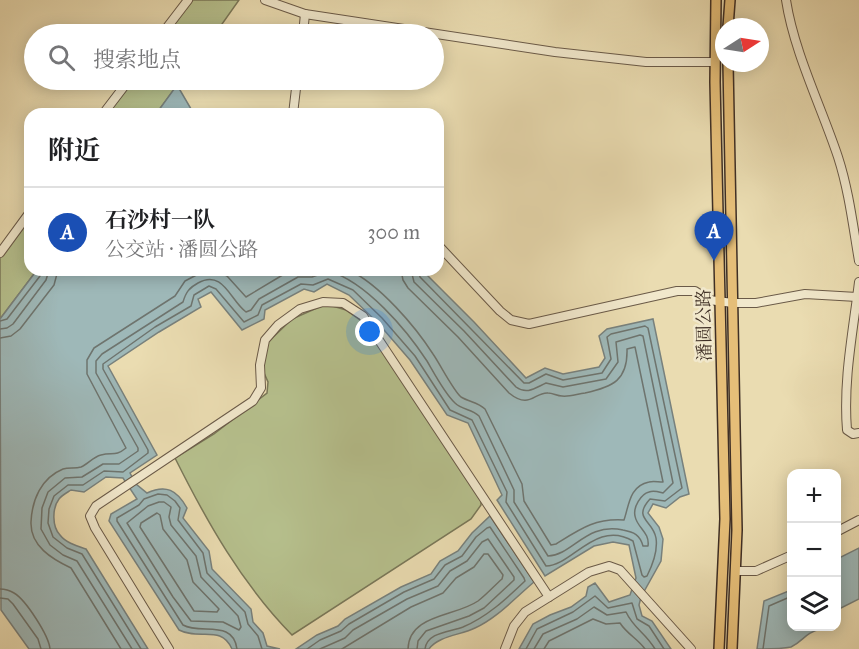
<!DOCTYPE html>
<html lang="zh">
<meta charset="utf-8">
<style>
:root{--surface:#fff;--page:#f2f2f2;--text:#202124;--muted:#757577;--line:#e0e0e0;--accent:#8f2418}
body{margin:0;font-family:"IM FELL Great Primer","Noto Serif SC",serif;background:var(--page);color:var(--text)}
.controls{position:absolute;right:18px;bottom:18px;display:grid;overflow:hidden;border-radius:12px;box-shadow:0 3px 15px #0003}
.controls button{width:54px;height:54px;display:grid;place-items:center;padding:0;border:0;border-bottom:2px solid var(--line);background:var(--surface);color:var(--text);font:30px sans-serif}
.compass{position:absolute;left:715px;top:18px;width:54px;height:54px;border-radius:50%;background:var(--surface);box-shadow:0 3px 15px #0003;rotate:78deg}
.you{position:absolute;left:370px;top:332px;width:21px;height:21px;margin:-15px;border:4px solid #fff;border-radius:50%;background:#1a73e8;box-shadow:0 0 0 9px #1a73e833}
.badge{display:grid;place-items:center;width:39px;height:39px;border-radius:50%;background:var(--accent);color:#fff;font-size:20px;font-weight:700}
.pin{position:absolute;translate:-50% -50px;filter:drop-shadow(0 2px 3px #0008)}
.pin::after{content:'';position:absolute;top:32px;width:21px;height:18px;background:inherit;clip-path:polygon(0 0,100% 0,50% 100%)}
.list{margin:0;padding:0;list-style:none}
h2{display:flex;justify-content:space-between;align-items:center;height:78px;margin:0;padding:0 24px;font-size:26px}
h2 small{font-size:20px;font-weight:400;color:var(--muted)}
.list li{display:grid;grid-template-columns:39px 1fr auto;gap:18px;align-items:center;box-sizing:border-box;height:90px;padding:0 24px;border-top:2px solid var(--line)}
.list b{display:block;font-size:22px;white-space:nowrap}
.list p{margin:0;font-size:20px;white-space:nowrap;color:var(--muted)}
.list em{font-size:20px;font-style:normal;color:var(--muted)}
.icon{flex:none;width:33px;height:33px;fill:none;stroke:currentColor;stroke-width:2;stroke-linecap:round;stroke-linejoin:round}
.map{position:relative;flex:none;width:859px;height:649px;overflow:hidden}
.search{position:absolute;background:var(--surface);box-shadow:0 3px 15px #0003;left:24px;top:24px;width:420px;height:66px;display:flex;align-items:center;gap:15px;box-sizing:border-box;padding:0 21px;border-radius:33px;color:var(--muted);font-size:22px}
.panel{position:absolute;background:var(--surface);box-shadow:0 3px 15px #0003;left:24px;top:108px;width:420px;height:168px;border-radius:18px}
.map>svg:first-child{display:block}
</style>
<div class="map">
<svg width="859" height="649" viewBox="0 0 859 649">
<rect width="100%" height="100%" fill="#eadcb1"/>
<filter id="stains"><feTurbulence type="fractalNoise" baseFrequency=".00333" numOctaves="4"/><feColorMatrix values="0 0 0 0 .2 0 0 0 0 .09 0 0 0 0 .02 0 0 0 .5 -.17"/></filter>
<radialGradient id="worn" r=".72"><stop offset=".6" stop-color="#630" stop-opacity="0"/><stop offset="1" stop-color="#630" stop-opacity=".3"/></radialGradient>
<g fill="#b6c08d" stroke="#7a7859" stroke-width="1.5">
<path d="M193,0H239L215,34H166Z"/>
<path d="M132,80H181L156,114H105Z"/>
<path d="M30,214V270H37L0,319V254Z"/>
<path d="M326,304L346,310L364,323L481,490V505L471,519L292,635C242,584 207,522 175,458L214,434L267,393L268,382L260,364L262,348L292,319Z"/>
</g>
<g fill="#9eb8b8" stroke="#78817d" stroke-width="1.5">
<path d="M177,85L194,114H156Z"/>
<path d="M37,270H422L474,322L526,378L545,368L563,374L599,367L605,358L599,336L607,329L653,319L689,494L680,497L666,508L653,504L648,513L659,527L663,539L661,561L641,597L639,605L642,616L652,621L671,649H519L533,624L550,615L571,607L586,596L588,587L595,583L609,602L630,595L636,578L629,545L613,542L594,546L545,576L497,500L502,495L468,423L447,415L410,360L378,323L349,295L327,284L314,292L304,289L265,310L264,319L242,330L211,292L198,299L201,307L159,332L108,366L157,455L130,473L136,484L147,493C166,484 177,490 187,508L183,518L209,551L212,569L251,609L253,622L263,633L267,646L280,649H232C221,624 200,641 179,630L109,521L111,514L137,499L123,478L106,477L84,492L71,490C68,492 62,495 59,499C52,508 52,527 60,535C66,543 77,546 86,549L148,649H29L1,610L0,319Z"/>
<path d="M490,516L534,582C515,598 497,618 475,628C461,635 438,636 429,649H296L317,635L338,626L345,619L401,587L431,574L440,561L458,551L472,533Z"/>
<path d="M859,548V599L837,610V559Z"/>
<path d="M791,590L792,626L823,627L821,629C804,633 804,641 791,647C781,649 767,649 757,649L764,601Z"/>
</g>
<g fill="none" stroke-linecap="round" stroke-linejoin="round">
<g stroke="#6e746e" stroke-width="1.5">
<path d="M215,270L227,276L246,297L291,270"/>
<path d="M349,270C380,285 415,326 433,354C440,364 453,390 461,397C469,402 478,402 485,409L522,484L524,501L551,545L556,544C580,529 595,518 624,520C629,506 629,486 649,482C653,481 658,482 663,482L635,347L627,349C628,380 613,387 585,393C577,394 569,397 562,396C557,396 553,393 548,393C534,392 530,410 509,393L458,337L408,288L403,280L401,270"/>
<path d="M0,321L7,319L40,276L41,270"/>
<path d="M0,329L7,328L13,324L46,280L49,270"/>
<path d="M0,338L11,336L20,329L54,285L58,270"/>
<path d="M159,502H164L171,507L169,517L171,525L196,556L201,577L238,616L241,627L239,630L223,622L191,621L173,597L127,523L148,506Z"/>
<path d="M157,513L160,515L163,529L187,560L193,582L219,609L217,612L194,611L140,527L141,523Z"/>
<path d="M0,589C5,589 9,590 14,593C26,600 49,636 50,649"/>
<path d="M0,598L8,599L13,604L38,639L41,649"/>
<path d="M121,649L71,568C52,559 30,546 31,522C32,500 41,478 63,469C69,467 75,469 81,467C88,464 93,457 101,455C113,452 115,457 126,448L87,374V360L94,348L175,296L185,281L206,270"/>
<path d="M132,649L77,561L63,555L50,545L41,529L42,508L48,492L65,478L82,477L103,464H119L138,451V448L96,373V361L102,354L183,302C186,292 189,288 198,283C223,269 230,300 246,312L251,310L259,299L298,277H312L329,271C366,282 406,329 427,361C434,373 445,394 455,403C462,410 472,409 479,416L514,490V502L548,556C573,555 586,522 623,530C634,532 640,535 643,546H648C650,532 637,528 635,516C633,507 641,494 649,492C654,490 659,492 663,493L673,483L643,336L640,335L616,342L618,362L606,379L563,387L546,383C535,388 527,395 516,387L464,331L414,282L411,270"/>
<path d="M141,649L82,554L67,548L53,537L48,523L49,509L54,496L68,485H83L104,471L123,472L148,453V450L103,369V364L155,327L191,306L194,295L209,286L216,289L244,322L258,315L262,305L301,284L313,285L328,279L353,290L382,318L415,356L450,410L472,420L507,492L506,502L546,566C572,566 596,519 633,541L642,575L644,577L647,576C653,564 658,551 656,538C653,520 632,519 650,499L665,501L682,488L648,328L645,326L611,334L607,337L611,359L602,373L563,380L546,374L529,383H524L420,277L418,270"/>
<path d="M237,649C233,619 201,635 183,625L117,521V518L139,505L144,499L158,494L167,495L175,501L180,508L178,520L203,553L207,573L245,612L248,624L258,636L262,649"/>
<path d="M307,649L320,640L341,631L349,624L404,592L434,579L445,565L462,556L476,537L487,528L490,527L524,578L525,581C506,599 487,617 463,627C450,632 427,632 425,649"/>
<path d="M320,649L345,638L353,630L407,599L438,586L450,571L467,561L482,542L488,539L514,577V580L484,608L469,616L426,631L418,641L417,649"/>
<path d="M342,649L411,607L443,593L456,578L474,567L484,554H488L503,575L502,579C494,586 486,595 478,601C455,617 409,614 408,649"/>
<path d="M526,649L537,629L573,612L595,596L608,608L632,603L637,619L649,626L664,649"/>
<path d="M534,649L543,634L577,619L594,607L607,615L626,612C634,629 645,632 655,649"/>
<path d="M544,649L549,641L593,619L606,624L620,623C627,634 638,639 645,649"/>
<path d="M763,649L769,606L792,596"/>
</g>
<defs>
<g id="minor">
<path d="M265,0L305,14L555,52L646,62H715"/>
<path d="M786,0C794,52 821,106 838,157C849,191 853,226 859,261"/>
<path d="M162,34L188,0"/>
<path d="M303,34L305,14"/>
<path d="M103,114L129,80"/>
<path d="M293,114L297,80"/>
<path d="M438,245L500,311L511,320L529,324L677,291H695L709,300L733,303H756L805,294L857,297"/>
<path d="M0,253L30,212"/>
<path d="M859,282C853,332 843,380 847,430L853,434L859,433"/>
<path d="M836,532L859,520"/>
<path d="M736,571H756L792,555"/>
<path d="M169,649L95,528L90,516L96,506L253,401L261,388L260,365L265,340L278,325L300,309L323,302L343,303L363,316L549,597"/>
<path d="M505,649L514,626L525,612L589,572L609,566L620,570L691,649"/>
</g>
<g id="major">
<path d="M716,0L715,82L725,519L719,649"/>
<path d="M728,27L730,0"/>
<path d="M728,63L737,530L732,649"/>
</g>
</defs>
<use href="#minor" stroke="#6a5a48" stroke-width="10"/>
<use href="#major" stroke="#3f2f25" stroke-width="12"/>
<use href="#minor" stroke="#f1e8cc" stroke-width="8"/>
<use href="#major" stroke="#e5be78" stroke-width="9"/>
</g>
<g text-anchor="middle" stroke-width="5" stroke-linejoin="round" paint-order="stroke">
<g font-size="18" fill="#3f2f25" stroke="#f1e8cc">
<text transform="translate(704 325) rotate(-91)" y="6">潘圆公路</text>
</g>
</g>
<rect width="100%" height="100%" filter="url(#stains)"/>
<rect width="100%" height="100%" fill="url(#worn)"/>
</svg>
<div class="controls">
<button>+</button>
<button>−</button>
<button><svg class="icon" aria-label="layers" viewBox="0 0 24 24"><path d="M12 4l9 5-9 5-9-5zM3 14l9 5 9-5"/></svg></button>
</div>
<svg class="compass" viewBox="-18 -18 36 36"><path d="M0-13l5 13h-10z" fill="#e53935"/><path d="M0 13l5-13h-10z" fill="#757577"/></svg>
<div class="you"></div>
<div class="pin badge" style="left:714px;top:261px;background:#1a4fb4">A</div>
<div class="search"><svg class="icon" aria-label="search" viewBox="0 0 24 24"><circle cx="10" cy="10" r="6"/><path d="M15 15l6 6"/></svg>搜索地点</div>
<section class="panel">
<h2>附近<small></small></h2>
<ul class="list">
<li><span class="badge" style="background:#1a4fb4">A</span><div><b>石沙村一队</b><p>公交站 · 潘圆公路</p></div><em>300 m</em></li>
</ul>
</section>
</div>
